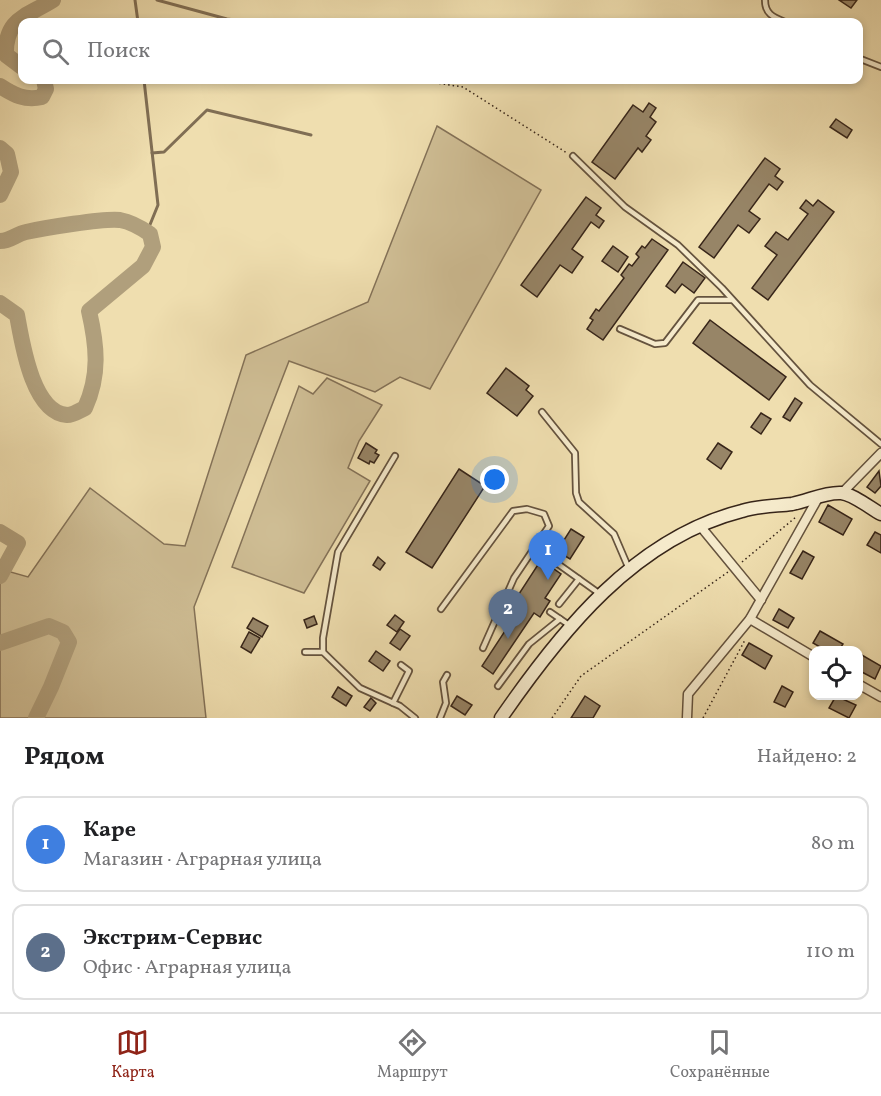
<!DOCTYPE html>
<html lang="ru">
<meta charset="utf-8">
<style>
:root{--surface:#fff;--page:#f2f2f2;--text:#202124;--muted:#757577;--line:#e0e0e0;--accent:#8f2418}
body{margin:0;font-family:Vollkorn,serif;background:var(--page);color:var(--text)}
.controls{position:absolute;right:18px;bottom:18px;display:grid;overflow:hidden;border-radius:12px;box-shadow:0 3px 9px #0003}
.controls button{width:54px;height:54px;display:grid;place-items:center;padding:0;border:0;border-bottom:2px solid var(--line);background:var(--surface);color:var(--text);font:30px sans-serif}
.you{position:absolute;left:495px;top:480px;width:21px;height:21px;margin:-15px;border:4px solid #fff;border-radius:50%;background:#1a73e8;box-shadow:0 0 0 9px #1a73e833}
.badge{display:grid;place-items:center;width:39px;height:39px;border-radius:50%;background:var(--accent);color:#fff;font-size:20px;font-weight:700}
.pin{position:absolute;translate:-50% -50px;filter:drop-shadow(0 2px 3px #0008)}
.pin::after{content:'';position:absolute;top:32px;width:21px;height:18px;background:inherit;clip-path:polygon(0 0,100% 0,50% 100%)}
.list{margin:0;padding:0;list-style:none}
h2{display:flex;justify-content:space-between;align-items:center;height:78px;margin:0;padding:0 24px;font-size:26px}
h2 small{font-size:20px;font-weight:400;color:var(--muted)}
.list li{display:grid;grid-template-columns:39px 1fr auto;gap:18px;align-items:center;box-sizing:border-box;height:96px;margin:0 12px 12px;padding:0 12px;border:2px solid var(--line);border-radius:12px}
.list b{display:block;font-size:22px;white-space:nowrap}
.list p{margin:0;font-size:20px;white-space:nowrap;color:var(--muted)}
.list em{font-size:20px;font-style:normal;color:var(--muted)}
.icon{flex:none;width:33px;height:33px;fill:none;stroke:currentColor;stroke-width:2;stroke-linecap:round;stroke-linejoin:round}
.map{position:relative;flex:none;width:881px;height:718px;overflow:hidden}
.search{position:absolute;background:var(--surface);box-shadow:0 3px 9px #0003;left:18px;right:18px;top:18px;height:66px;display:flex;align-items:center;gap:15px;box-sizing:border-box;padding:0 21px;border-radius:12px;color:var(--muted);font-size:22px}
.sheet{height:294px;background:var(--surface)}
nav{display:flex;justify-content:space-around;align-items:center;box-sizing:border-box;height:84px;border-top:2px solid var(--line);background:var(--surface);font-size:16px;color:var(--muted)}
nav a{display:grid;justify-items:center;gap:3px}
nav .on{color:var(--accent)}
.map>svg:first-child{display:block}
</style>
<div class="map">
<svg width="881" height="718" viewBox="0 0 881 718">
<rect width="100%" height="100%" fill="#efdeaf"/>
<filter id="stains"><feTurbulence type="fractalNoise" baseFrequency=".00333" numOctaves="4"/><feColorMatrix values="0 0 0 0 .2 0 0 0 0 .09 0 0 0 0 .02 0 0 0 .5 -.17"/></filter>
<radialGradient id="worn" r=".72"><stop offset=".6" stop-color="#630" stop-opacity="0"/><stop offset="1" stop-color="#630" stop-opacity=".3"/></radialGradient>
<g fill="#d0bf96" stroke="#847258" stroke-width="1.5">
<path d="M437,126L541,190L430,389L400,377L375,392L289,361L194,607L206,718H0V569L28,577L90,488L164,544L185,546L246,355L368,302Z"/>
<path d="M327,378L382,405L359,441L348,468L370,481L304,593L232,567L299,386L313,394Z"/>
</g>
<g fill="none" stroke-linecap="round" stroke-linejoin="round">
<g stroke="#806e54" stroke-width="3">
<path d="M135,0L138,22"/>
<path d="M157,0L227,19L250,22"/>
<path d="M144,80L158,205L147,232"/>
<path d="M152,153L164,152L207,110L311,135"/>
</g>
<g stroke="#b09f7c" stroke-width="16">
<path d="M22,67L6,55C5,18 26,17 53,0"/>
<path d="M0,86C14,95 25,101 42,97L46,89L44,80"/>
<path d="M0,148L7,154L11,172L0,195"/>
<path d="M0,241C11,241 16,234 26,232C44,228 104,218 120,220C131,222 140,227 150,234L153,247L143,266L89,311C97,346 100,375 85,408C79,411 73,415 67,415C32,412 22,342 17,315L0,303"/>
<path d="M0,532L18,543L0,576"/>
<path d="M0,643L49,626L63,632L69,642L51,687L36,718"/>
</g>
</g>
<g fill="#978567" stroke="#372519" stroke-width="1.5">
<path d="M839,0H857L851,8Z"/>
<path d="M649,103L656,108L650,117L656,122L646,136L651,140L642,152L638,148L615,179L592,162L633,105L643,112Z"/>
<path d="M836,119L852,130L847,138L830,127Z"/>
<path d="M765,158L780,169L775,176L783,182L777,190L769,184L749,211L760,219L749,233L738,225L714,258L699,247Z"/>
<path d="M586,197L601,208L596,215L604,221L599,228L591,222L572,249L583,257L572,273L560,265L537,297L521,285Z"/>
<path d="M806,200L813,206L818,200L834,212L768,300L752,288L777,255L765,246L776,232L788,240L808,214L800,208Z"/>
<path d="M652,239L668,250L603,340L587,329L593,320L590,318L596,309L599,311L624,278L621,275L629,264L632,266L639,257L636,254L642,246L645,248Z"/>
<path d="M613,246L628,257L618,272L602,261Z"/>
<path d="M683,262L705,278L694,293L682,284L675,293L666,286Z"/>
<path d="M710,320L786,377L769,400L693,343Z"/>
<path d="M506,368L529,386L526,390L533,396L517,416L487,393Z"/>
<path d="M795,398L802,403L790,421L783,417Z"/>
<path d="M761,413L771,419L761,434L751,427Z"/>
<path d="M366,443L377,450L375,453L379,455L374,463L370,461L369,464L358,458Z"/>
<path d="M718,443L732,452L721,469L707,459Z"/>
<path d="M459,469L485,486L432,568L406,552Z"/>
<path d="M879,471L881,486L875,493L867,487Z"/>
<path d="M828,505L852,519L843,535L819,522Z"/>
<path d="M571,529L584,537L570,559L557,551Z"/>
<path d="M875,532L881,535V553L867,545Z"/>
<path d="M803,551L814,557L802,579L790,573Z"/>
<path d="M378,557L385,563L380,570L373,565Z"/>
<path d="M541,560L561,574L545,598L550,601L540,617L534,613L493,674L482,666L522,605L515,600Z"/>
<path d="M779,609L794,618L788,628L773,620Z"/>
<path d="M395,615L404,622L397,632L387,625Z"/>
<path d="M314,616L317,624L307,628L304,620Z"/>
<path d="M253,618L268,626L262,637L247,628Z"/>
<path d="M400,629L410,636L400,650L390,643Z"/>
<path d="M820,631L843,644L839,650H825L813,643Z"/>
<path d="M249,632L260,638L251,653L241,647Z"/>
<path d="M749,643L772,656L765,669L742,655Z"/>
<path d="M376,651L390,661L383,671L369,661Z"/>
<path d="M860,654L881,666L875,679L858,670Z"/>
<path d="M782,686L793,692L785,707L774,702Z"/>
<path d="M338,687L352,696L346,706L332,697Z"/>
<path d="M457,696L472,705L465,715L451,706Z"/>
<path d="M585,696L600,706L593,718H571Z"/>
<path d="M836,696L856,705L849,718L829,708Z"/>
<path d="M371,698L376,703L370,711L364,707Z"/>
</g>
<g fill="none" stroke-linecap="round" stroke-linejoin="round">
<defs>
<g id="lane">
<path d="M765,0C765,14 773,17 785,22"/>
<path d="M858,58L881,67"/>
<path d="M573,156L625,207L678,245L722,288L810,385L881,444"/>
<path d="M620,329L655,344L665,343L698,300H732"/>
<path d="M542,412L575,453L576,493L579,502L614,534L629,569"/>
<path d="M395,456L338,552L323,638V652L360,688L400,706L415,718"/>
<path d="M537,549L600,594"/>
<path d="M559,604L579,579"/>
<path d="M441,609L513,511L527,509L544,514L549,526L514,578L483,648"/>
<path d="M550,612L569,625"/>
<path d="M305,652H323"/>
<path d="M498,686L529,644L560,619"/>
<path d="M393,703L409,671L401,665"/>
<path d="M440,718L446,703L443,682L447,675"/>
</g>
<g id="street">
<path d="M843,492L881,453"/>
<path d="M701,527L761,600"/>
<path d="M750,619L814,657"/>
<path d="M858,684L881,697"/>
<path d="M687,718L688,694L750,619L818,498"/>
</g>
<path id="secondary" d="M501,718C561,631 635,538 742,511C758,506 775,506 792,504C808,501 825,492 841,493C853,494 870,508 881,514"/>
</defs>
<use href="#lane" stroke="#65533e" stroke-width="8"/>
<use href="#street" stroke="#65533e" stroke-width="11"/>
<use href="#secondary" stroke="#372519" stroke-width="15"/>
<g stroke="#372519" stroke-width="1.5" stroke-dasharray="1.5 3" stroke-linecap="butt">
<path d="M189,20L194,22"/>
<path d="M417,80L463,87L567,153"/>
<path d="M742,562L796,517"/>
<path d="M552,718L581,676L728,572"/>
<path d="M703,718L745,640"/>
</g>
<use href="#lane" stroke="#f5eacb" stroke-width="4.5"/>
<use href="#street" stroke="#f5eacb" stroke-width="8"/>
<use href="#secondary" stroke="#f5eacb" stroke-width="12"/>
</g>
<rect width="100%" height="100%" filter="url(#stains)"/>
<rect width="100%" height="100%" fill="url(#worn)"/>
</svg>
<div class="controls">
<button><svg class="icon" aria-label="locate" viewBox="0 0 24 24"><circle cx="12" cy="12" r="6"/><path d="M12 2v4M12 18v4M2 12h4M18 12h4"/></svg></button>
</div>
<div class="you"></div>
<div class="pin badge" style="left:548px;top:580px;background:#3f7fe0">1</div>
<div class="pin badge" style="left:508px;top:639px;background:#5c6f8a">2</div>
<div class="search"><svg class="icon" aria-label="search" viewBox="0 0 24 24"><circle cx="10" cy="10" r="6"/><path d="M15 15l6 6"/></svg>Поиск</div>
</div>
<section class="sheet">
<h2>Рядом<small>Найдено: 2</small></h2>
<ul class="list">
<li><span class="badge" style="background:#3f7fe0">1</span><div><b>Каре</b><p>Магазин · Аграрная улица</p></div><em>80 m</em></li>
<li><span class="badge" style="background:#5c6f8a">2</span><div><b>Экстрим-Сервис</b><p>Офис · Аграрная улица</p></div><em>110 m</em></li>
</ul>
</section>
<nav>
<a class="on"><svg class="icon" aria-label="map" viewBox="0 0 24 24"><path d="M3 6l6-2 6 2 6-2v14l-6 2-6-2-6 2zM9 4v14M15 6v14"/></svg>Карта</a>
<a><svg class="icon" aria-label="directions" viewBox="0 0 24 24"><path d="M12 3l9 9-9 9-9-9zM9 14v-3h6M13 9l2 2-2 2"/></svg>Маршрут</a>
<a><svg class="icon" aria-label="saved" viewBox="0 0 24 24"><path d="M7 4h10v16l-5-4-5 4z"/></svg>Сохранённые</a>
</nav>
